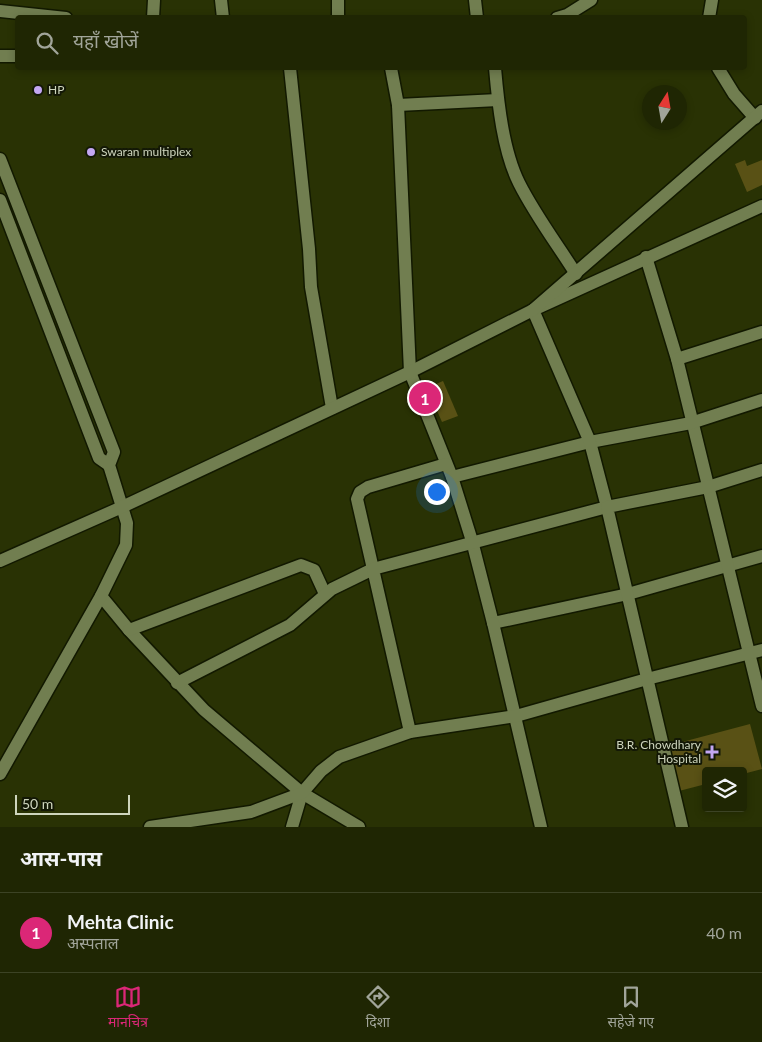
<!DOCTYPE html>
<html lang="hi">
<meta charset="utf-8">
<style>
:root{--surface:#1f2603;--page:#2c3212;--text:#f1f3f6;--muted:#a1a59a;--line:#3c4325;--accent:#db2777}
body{margin:0;font-family:Lato,"Noto Sans Devanagari",sans-serif;background:var(--page);color:var(--text)}
.controls{position:absolute;right:15px;bottom:15px;display:grid;overflow:hidden;border-radius:5px;box-shadow:0 2px 8px #0003}
.controls button{width:45px;height:45px;display:grid;place-items:center;padding:0;border:0;border-bottom:1px solid var(--line);background:var(--surface);color:var(--text);font:25px sans-serif}
.compass{position:absolute;left:642px;top:85px;width:45px;height:45px;border-radius:50%;background:var(--surface);box-shadow:0 2px 8px #0003;rotate:11deg}
.scale{position:absolute;left:15px;bottom:12px;width:115px;box-sizing:border-box;padding-left:5px;border:2px solid #ced5bd;border-top:0;font-size:14px;line-height:18px;white-space:nowrap;color:#ced5bd;-webkit-text-stroke:4px #131806;paint-order:stroke}
.you{position:absolute;left:436px;top:491px;width:18px;height:18px;margin:-12px;border:4px solid #fff;border-radius:50%;background:#1a73e8;box-shadow:0 0 0 8px #1a73e833}
.badge{display:grid;place-items:center;width:32px;height:32px;border-radius:50%;background:var(--accent);color:#fff;font-size:16px;font-weight:700}
.pin{position:absolute;translate:-50% -50%;border:2px solid #fff;box-shadow:0 1px 5px #0006}
.list{margin:0;padding:0;list-style:none}
h2{display:flex;justify-content:space-between;align-items:center;height:65px;margin:0;padding:0 20px;font-size:21px}
h2 small{font-size:16px;font-weight:400;color:var(--muted)}
.list li{display:grid;grid-template-columns:32px 1fr auto;gap:15px;align-items:center;box-sizing:border-box;height:80px;padding:0 20px;border-top:1px solid var(--line)}
.list b{display:block;font-size:19px;white-space:nowrap}
.list p{margin:0;font-size:16px;white-space:nowrap;color:var(--muted)}
.list em{font-size:16px;font-style:normal;color:var(--muted)}
.icon{flex:none;width:28px;height:28px;fill:none;stroke:currentColor;stroke-width:2;stroke-linecap:round;stroke-linejoin:round}
.map{position:relative;flex:none;width:762px;height:827px;overflow:hidden}
.search{position:absolute;background:var(--surface);box-shadow:0 2px 8px #0003;left:15px;right:15px;top:15px;height:55px;display:flex;align-items:center;gap:12px;box-sizing:border-box;padding:0 18px;border-radius:5px;color:var(--muted);font-size:19px}
.sheet{height:145px;background:var(--surface)}
nav{display:flex;justify-content:space-around;align-items:center;box-sizing:border-box;height:70px;border-top:1px solid var(--line);background:var(--surface);font-size:14px;color:var(--muted)}
nav a{display:grid;justify-items:center;gap:2px}
nav .on{color:var(--accent)}
.map>svg:first-child{display:block}
</style>
<div class="map">
<svg width="762" height="827" viewBox="0 0 762 827">
<rect width="100%" height="100%" fill="#293204"/>
<g fill="#595115">
<path d="M745,160L747,166L762,160V185L747,192L735,164Z"/>
<path d="M443,381L458,416L442,422L427,388Z"/>
<path d="M750,724L762,769L743,774V771H706V784L679,791L667,746Z"/>
</g>
<g fill="none" stroke-linecap="round" stroke-linejoin="round">
<defs>
<g id="street">
<path d="M221,0L223,18"/>
<path d="M338,0V18"/>
<path d="M475,0L477,18"/>
<path d="M0,11L66,18"/>
<path d="M153,18L154,0"/>
<path d="M557,18L567,15L591,0"/>
<path d="M709,18L712,0"/>
<path d="M0,56H18"/>
<path d="M290,68L309,249L311,287L332,408"/>
<path d="M391,68L398,105L410,372L452,477L472,541L493,623L628,594L762,556"/>
<path d="M495,68C498,103 503,151 519,183C535,215 557,244 576,274"/>
<path d="M718,68L734,94L755,118"/>
<path d="M398,105L498,100"/>
<path d="M646,257L677,359L762,706"/>
<path d="M677,359L762,332"/>
<path d="M452,477L590,442L691,423L762,400"/>
<path d="M101,596L129,630L204,710L302,793L292,827"/>
<path d="M493,623L541,827"/>
<path d="M129,630L301,565L314,570L325,594"/>
<path d="M177,683L290,625L332,589L373,569L357,499L360,492L368,487L446,464"/>
<path d="M410,732L373,569L607,507L590,442L533,310L762,206"/>
<path d="M302,793L359,827"/>
<path d="M150,827L251,812L302,793L321,771L339,757L410,732L516,716L647,679L762,650"/>
<path d="M682,827L607,507L708,487L762,470"/>
</g>
<g id="secondary">
<path d="M0,159L114,452L109,465L127,523L126,545L101,596L0,774"/>
<path d="M0,200L99,458L109,465"/>
<path d="M0,561L122,507L410,372L533,310L762,111"/>
</g>
</defs>
<use href="#street" stroke="#121900" stroke-width="15"/>
<use href="#secondary" stroke="#121900" stroke-width="15"/>
<use href="#street" stroke="#717e50" stroke-width="12"/>
<use href="#secondary" stroke="#717e50" stroke-width="12"/>
</g>
<g fill="#c3a7f2" stroke="#131806" stroke-width="2">
<circle cx="38" cy="90" r="5"/>
<circle cx="91" cy="152" r="5"/>
<path d="M709.5 744.5h5v5h5v5h-5v5h-5v-5h-5v-5h5z"/>
</g>
<g text-anchor="middle" stroke-width="4" stroke-linejoin="round" paint-order="stroke">
<g font-size="12" fill="#ced5bd" stroke="#131806" text-anchor="start">
<text x="48" y="94">HP</text>
<text x="101" y="156">Swaran multiplex</text>
<text x="701" y="749" text-anchor="end">B.R. Chowdhary<tspan x="701" dy="14">Hospital</tspan></text>
</g>
</g>
</svg>
<div class="controls">
<button><svg class="icon" aria-label="layers" viewBox="0 0 24 24"><path d="M12 4l9 5-9 5-9-5zM3 14l9 5 9-5"/></svg></button>
</div>
<svg class="compass" viewBox="-18 -18 36 36"><path d="M0-13l5 13h-10z" fill="#e53935"/><path d="M0 13l5-13h-10z" fill="#a1a59a"/></svg>
<div class="scale">50 m</div>
<div class="you"></div>
<div class="pin badge" style="left:425px;top:398px">1</div>
<div class="search"><svg class="icon" aria-label="search" viewBox="0 0 24 24"><circle cx="10" cy="10" r="6"/><path d="M15 15l6 6"/></svg>यहाँ खोजें</div>
</div>
<section class="sheet">
<h2>आस-पास<small></small></h2>
<ul class="list">
<li><span class="badge">1</span><div><b>Mehta Clinic</b><p>अस्पताल</p></div><em>40 m</em></li>
</ul>
</section>
<nav>
<a class="on"><svg class="icon" aria-label="map" viewBox="0 0 24 24"><path d="M3 6l6-2 6 2 6-2v14l-6 2-6-2-6 2zM9 4v14M15 6v14"/></svg>मानचित्र</a>
<a><svg class="icon" aria-label="directions" viewBox="0 0 24 24"><path d="M12 3l9 9-9 9-9-9zM9 14v-3h6M13 9l2 2-2 2"/></svg>दिशा</a>
<a><svg class="icon" aria-label="saved" viewBox="0 0 24 24"><path d="M7 4h10v16l-5-4-5 4z"/></svg>सहेजे गए</a>
</nav>
